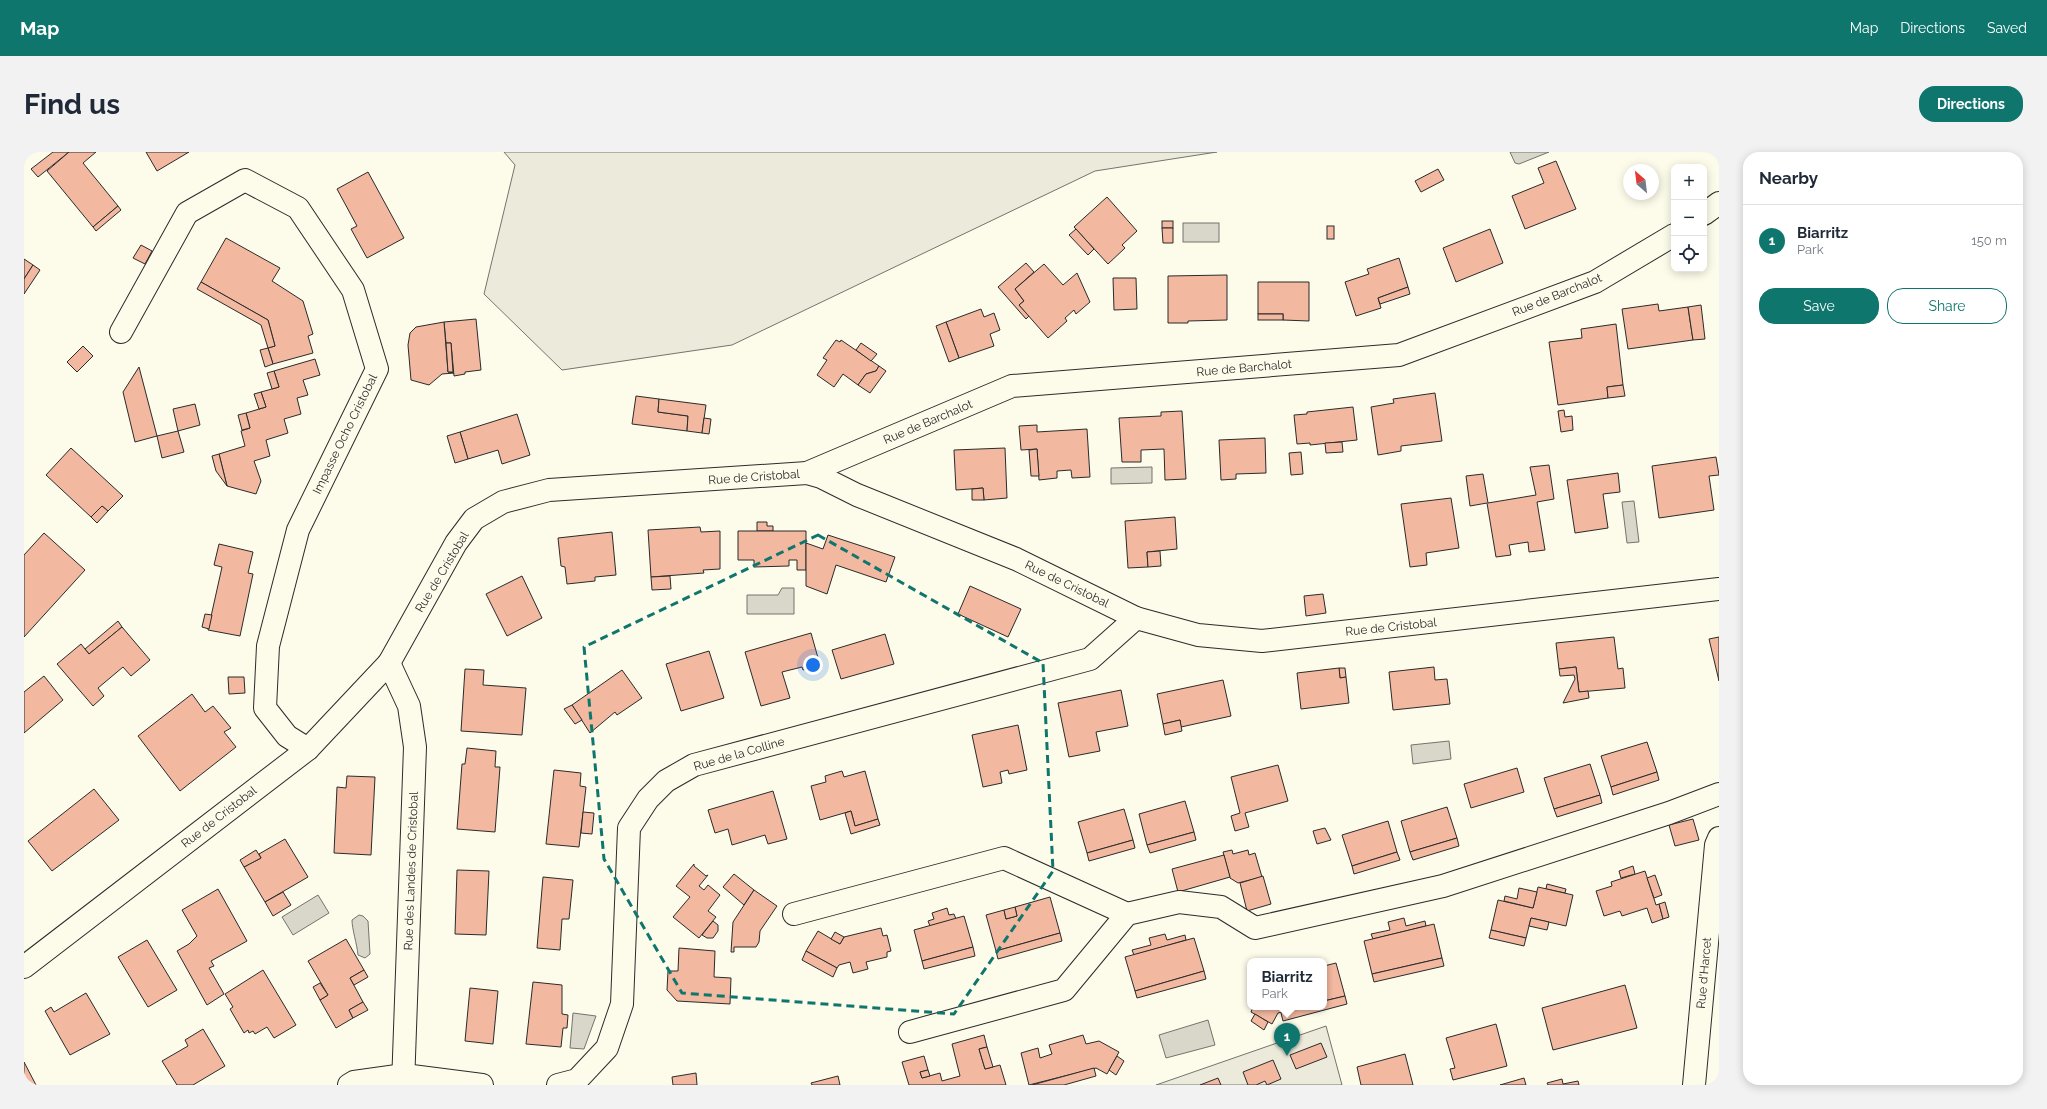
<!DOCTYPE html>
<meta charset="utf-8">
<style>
:root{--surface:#fff;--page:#f2f2f3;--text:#1f2937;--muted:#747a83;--line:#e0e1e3;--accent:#0f766e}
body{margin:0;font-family:Raleway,sans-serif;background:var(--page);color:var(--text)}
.controls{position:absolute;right:12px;top:12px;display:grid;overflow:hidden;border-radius:8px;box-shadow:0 2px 10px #0003}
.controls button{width:36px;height:36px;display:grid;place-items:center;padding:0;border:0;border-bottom:1px solid var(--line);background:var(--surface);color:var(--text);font:20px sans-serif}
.compass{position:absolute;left:1599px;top:12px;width:36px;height:36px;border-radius:50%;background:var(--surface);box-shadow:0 2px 10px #0003;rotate:332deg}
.you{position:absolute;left:789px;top:513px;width:14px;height:14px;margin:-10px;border:3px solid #fff;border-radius:50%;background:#1a73e8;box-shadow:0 0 0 6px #1a73e833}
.badge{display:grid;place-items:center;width:26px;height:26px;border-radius:50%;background:var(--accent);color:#fff;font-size:13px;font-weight:700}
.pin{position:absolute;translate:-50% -33px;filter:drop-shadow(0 1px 2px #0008)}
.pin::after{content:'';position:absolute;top:21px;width:14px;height:12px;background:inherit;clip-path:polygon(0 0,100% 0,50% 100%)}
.popup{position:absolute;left:1223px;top:806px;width:80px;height:52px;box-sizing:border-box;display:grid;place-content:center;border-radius:8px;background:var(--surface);filter:drop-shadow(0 1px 3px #0005);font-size:13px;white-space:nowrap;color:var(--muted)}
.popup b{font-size:15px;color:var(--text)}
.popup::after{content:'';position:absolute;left:50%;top:100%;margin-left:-8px;border:8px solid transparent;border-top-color:var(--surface)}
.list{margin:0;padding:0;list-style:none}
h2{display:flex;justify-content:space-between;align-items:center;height:52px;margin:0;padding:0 16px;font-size:17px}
h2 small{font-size:13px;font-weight:400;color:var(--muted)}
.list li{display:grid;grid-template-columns:26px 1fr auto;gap:12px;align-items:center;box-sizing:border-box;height:72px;padding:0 16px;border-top:1px solid var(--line)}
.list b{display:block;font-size:15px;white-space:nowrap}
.list p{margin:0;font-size:13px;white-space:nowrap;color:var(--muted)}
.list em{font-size:13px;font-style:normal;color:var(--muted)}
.actions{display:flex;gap:8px;padding:12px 16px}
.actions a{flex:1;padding:9px 0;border:1px solid var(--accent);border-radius:16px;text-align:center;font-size:14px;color:var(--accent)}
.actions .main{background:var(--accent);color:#fff}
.icon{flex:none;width:22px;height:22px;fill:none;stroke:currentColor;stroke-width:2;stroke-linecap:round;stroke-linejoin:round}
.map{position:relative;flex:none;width:1695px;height:933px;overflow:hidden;border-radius:16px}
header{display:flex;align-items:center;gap:24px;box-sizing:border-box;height:56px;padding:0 20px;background:var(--accent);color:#fff}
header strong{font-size:19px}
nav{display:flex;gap:22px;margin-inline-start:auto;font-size:14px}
.intro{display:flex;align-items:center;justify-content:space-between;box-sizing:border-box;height:96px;padding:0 24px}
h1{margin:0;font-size:28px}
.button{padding:10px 18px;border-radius:16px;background:var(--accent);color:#fff;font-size:14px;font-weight:700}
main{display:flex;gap:24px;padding:0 24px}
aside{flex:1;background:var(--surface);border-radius:16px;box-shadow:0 2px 10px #0003}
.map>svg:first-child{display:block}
</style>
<header>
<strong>Map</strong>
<nav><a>Map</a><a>Directions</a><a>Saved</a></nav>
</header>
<div class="intro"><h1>Find us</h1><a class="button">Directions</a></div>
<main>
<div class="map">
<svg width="1695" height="933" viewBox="0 0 1695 933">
<rect width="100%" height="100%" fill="#fdfbea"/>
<g fill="#ecebdb" stroke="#74746e">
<path d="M480,0H1193L1071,19L708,193L538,218L460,142L491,13Z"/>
<path d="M1302,874L1318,933H1132Z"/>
</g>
<g fill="#d8d7c9" stroke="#74746e">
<path d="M1486,0H1525L1495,12L1491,11Z"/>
<rect x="1159" y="71" width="36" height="19"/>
<path d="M1128,315V331L1087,332V316Z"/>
<path d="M1610,349L1615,390L1603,391L1598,350Z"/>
<path d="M758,436H770V462H723V443H754Z"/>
<path d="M1425,589L1427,607L1389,612L1387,593Z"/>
<path d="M294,743L305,761L269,783L258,765Z"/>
<path d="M335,763L339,764L344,769L346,802L341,806L334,803C333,792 328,777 328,768Z"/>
<path d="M549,861L572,864L560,897L546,896Z"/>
<path d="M1184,868L1191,893L1142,906L1135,883Z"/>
</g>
<g fill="#f2b8a0" stroke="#2b2b2b">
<path d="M29,0H45L14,25L7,17Z"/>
<path d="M45,0H72L59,11L94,54L69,75L23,19Z"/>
<path d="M122,0H165L133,19Z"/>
<path d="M1532,9L1552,57L1501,77L1488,44L1520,31L1514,16Z"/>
<path d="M1414,17L1420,28L1397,40L1391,29Z"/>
<path d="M344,20L380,86L343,106L327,77L333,74L313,37Z"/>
<path d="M1083,45L1113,79L1098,93L1101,96L1084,112L1050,75Z"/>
<path d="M94,54L97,58L72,79L69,75Z"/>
<rect x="1138" y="69" width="11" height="7"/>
<rect x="1303" y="74" width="7" height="13"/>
<path d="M1138,76H1149V91H1139Z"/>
<path d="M1052,77L1070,97L1064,103L1045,83Z"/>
<path d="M1466,77L1479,111L1432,130L1419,96Z"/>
<path d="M202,86L256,116L248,129L279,149L289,182L284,184L289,201L249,212L244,196L251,194L244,168L177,130Z"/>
<path d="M117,93L128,99L121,112L109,106Z"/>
<path d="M1375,106L1384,135L1354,146L1357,156L1332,164L1321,130L1345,122L1343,117Z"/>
<path d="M0,107L9,113L0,127Z"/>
<path d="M1002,111L1010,120L991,137L1000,149L995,153L1005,164L1002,167L974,135Z"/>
<path d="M1020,112L1039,133L1053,121L1066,150L1052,162L1050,158L1041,166L1043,169L1024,186L995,153L1000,149L991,137Z"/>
<path d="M9,113L16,118L0,142V127Z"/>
<path d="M1203,123V168L1164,169V171H1144V124Z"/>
<path d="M1089,126H1112L1113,157L1090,158Z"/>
<path d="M177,130L244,168L251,194L244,196L237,173L173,137Z"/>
<path d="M1234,130H1285V169L1259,168V162H1234Z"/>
<path d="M1384,135L1386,142L1356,152L1354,146Z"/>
<path d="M1634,152L1635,159L1664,155L1669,188L1604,197L1598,157Z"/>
<path d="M1677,153L1681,187L1669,188L1664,155Z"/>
<path d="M957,157L960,165L970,161L976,178L966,182L970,194L935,206L922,170Z"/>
<rect x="1234" y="162" width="25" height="6"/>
<path d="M452,167L457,218L441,220V222L430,224L427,191H422L420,170Z"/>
<path d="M420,170L424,220L430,221L418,222L405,233L387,228L384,193L386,181L392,175Z"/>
<path d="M922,170L935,206L925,210L912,174Z"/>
<path d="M1592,172L1599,233L1583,235L1584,246L1534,253L1525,190L1558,186L1557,177Z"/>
<path d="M812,188L816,190L817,188L855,214L852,219L842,222L834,233L819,222L810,235L793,223L803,208L799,206Z"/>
<path d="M422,191H427L429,220H424Z"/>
<path d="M837,191L853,202L847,209L832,198Z"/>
<path d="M59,194L69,204L53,220L43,210Z"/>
<path d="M244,196L249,212L241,215L236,198Z"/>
<path d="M291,207L296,223L279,228L284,243L273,246L277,262L260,267L264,281L242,288L246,304L230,309L237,329L232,342L203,334L195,302L221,294L217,279L226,276L222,261L242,255L237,240L255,235L250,219Z"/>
<path d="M855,214L862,219L846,241L834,233L842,222L852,219Z"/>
<path d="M115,215L133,284L111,290L99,240Z"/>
<path d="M250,219L255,235L248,237L243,221Z"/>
<path d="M1599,233L1601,244L1584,246L1583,235Z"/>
<path d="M237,240L242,255L235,257L230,242Z"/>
<path d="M1411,241L1418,289L1377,294V299L1354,303L1347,255L1370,251L1369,247Z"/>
<path d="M612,244L635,247L634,260L664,264L663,279L608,272Z"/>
<path d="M635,247L682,253L678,281L663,279L664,264L634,260Z"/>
<path d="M171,252L176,273L154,279L149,257Z"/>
<path d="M1329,255L1333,288L1286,293V291L1273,292L1270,263L1283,262V260Z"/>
<path d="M1540,258L1541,265L1548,264L1549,278L1537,280L1534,259Z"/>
<path d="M1158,259L1162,327L1141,328L1140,297L1117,298V310H1098L1095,266L1137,264V260Z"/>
<path d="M222,261L226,276L218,278L214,263Z"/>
<path d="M493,262L506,303L478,312L474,298L444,307L436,280Z"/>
<path d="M680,266L687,267L685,282L678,281Z"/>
<path d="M1013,273V280L1063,277L1066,325L1048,326L1047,318L1033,319V326L1015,328L1013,297L997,298L995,274Z"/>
<path d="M154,279L160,300L138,306L133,284Z"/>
<path d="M436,280L444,307L431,311L423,284Z"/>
<path d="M1241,286L1242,321L1212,322V327L1197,328L1195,288Z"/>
<path d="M1318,290L1319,300L1302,301L1301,291Z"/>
<path d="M47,296L99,344L84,359L78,354L67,365L22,323Z"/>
<path d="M981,296L983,346L960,348L959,336L932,338L930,298Z"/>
<path d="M1013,297L1015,324H1007L1005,298Z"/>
<path d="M1277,300L1279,322L1267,323L1265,301Z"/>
<path d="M195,302L203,334L192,319L188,304Z"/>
<path d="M1692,305L1695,323L1685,324L1690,358L1635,366L1628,314Z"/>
<path d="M1525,313L1530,347L1513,350L1521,398L1505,400L1504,390L1485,393L1487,403L1472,405L1463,351L1446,354L1442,324L1459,322L1464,351L1512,343L1506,315Z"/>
<path d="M1594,321L1596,340L1579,342L1584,376L1551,381L1543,328Z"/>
<path d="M959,336L960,348H948V337Z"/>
<path d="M1427,346L1435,396L1402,401L1403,413L1386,415L1377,352Z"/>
<path d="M78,354L84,359L73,371L67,365Z"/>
<path d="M1151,365L1153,397L1123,400L1124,415L1104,416L1101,369Z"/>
<path d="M733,370H743V374H749V379H733Z"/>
<path d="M676,375L677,380L696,379V417L679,418L680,421L627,425L624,378Z"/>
<path d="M714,379H782V418H773V408H765V414L730,415V408H714Z"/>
<path d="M588,380L592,423L571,425V429L543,432L541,415L537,414L534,386Z"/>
<path d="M20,381L61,418L0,485V403Z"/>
<path d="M804,383L871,405L862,430L812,413L803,442L782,434V391L799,397Z"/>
<path d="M195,392L229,400L224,421L229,422L216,484L184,478L198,415L190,413Z"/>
<path d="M1136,399L1137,414L1124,415L1123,400Z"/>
<path d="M498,424L518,466L483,484L462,442Z"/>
<path d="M646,424L647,437L628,438L627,425Z"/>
<path d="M946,434L997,457L984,485L934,462Z"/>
<path d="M1299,442L1302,461L1282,464L1280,444Z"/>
<path d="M181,462L188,463L185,477L178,475Z"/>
<path d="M94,469L98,475L65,502L61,497Z"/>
<path d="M98,475L126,508L107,524L99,515L74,536L80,544L69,554L33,512L57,492L65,502Z"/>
<path d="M787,481L796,513L779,518L778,515L758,520L766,546L737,554L721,500Z"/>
<path d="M861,482L870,512L817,527L808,498Z"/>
<path d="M1590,485L1594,517L1599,516L1601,536L1555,540L1552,515L1535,517L1532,491Z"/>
<path d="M1695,485V529L1685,487Z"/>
<path d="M685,499L700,546L657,559L642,512Z"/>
<path d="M1410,515L1411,528L1423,527L1426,552L1369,558L1365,520Z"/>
<path d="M1552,515L1555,540L1564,539L1565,546L1539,551L1551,527L1550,523L1536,524L1535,517Z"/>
<path d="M1315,516H1321L1322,525L1316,526Z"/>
<path d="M1315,516L1316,526L1322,525L1325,551L1277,557L1273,521Z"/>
<path d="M441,517L460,518L459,533L502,536L498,583L437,579Z"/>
<path d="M598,518L618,546L593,563L591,560L566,581L548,553Z"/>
<path d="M20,524L39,548L0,581V540Z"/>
<path d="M204,525H220L221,541L205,542Z"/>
<path d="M1199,528L1207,564L1157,575L1156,568L1139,572L1133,542Z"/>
<path d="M1097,538L1104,574L1072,580L1076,599L1045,605L1034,551Z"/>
<path d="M168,542L181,560L189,554L207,576L200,580L212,595L156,639L114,584Z"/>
<path d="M548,553L558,568L551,572L540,557Z"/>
<path d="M1156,568L1158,579L1141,583L1139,572Z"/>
<path d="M994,573L1003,618L985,622L984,618L976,620L978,631L959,635L948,583Z"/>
<path d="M1623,590L1633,620L1587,635L1577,604Z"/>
<path d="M443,596L472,599L471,615H476L471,680L433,677L438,612H441Z"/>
<path d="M1566,612L1576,643L1530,657L1520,626Z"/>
<path d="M1254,613L1264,649L1221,661L1225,675L1211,679L1207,664L1216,661L1207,625Z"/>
<path d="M1493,616L1500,640L1447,656L1440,632Z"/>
<path d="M530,618L557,621L556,634L562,635L555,695L522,692Z"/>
<path d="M818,619L820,625L841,619L854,667L831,674L827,659L796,668L787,634L802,630L801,624Z"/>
<path d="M1633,620L1635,628L1589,643L1587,635Z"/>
<path d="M323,624L351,625L347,703L310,701L313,635L322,636Z"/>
<path d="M70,637L95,668L28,719L4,689Z"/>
<path d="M749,639L763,687L744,692L741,683L708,693L704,677L691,681L684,658Z"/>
<path d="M1576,643L1578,651L1533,665L1530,657Z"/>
<path d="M1161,649L1170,680L1123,693L1115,662Z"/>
<path d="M1423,655L1433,686L1386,700L1377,669Z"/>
<path d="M1100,657L1109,688L1063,701L1054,670Z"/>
<path d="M827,659L831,674L854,667L856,673L827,682L821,661Z"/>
<path d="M559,660L570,661L568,682L557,681Z"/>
<path d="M1669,667L1675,688L1651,694L1645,673Z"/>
<path d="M1364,669L1373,700L1328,714L1318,683Z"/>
<path d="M1301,676L1307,688L1293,692L1289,679Z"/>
<path d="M1170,680L1172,688L1126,701L1123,693Z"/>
<path d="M1433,686L1435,694L1389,708L1386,700Z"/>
<path d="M261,687L284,725L241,750L220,715L237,706L235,702Z"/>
<path d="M1109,688L1111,696L1065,709L1063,701Z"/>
<path d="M232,698L237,706L220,715L216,708Z"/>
<path d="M1208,698L1209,702L1224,698L1225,703L1231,701L1238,725L1214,731L1206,726L1199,700Z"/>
<path d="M1373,700L1376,708L1330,722L1328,714Z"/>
<path d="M1200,703L1206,725L1154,740L1148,717Z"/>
<path d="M670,712V714L682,724L684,723L675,734L680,738L684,733L696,743L684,759L692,765L675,786L649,765L666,745L652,734Z"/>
<path d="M1609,714L1611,722L1597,726L1595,719Z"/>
<path d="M433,718L465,719L462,783L431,782Z"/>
<path d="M1621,719L1632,753L1635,752L1639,767L1628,771L1623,756L1598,764L1596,759L1580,764L1572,739L1588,734L1587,730Z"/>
<path d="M710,722L730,738L720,753L699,735Z"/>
<path d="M1631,723L1638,743L1630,746L1623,726Z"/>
<path d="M1239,724L1247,752L1223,759L1216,731Z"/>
<path d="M519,725L549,728L545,767H538L536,798L513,796Z"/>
<path d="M1523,732L1542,737L1541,741L1522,737Z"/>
<path d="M1514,735L1549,743L1542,774L1507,766L1502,786L1467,778L1474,748L1509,756Z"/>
<path d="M1495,736L1513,740L1509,756L1480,749L1481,744L1493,747Z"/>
<path d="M194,737L223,789L187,809L190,814L185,816L200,842L183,853L153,799L165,792L173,784L158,758Z"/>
<path d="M730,738L753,754L736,779L735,790L732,795H710V800H707L709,770Z"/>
<path d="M259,740L267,753L249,764L241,750Z"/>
<path d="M1026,745L1036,781L972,799L962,763L980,758L982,767L993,764L991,755Z"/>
<path d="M1641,750L1645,765L1639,767L1635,752Z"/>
<path d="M991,755L993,764L982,767L980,758Z"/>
<path d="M923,756L925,763L930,762L932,767L906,774L904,769L910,767L908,761Z"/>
<path d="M940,764L949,795L898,809L890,778Z"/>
<path d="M1380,766L1382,774L1401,769L1402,774L1349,787L1347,782L1366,778L1364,770Z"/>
<path d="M1507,766L1525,770L1523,778L1505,774Z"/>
<path d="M689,769L694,773V779L689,786H683L678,783Z"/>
<path d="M1410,772L1418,806L1348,822L1340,789Z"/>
<path d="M857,776L859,784L863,783L867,799L863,800V805L842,810L844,817L829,821L826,810L815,813L813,816L782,799L794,779L816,792L820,785Z"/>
<path d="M1467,778L1502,786L1500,794L1465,786Z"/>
<path d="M811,780L820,785L816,792L807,787Z"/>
<path d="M1036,781L1038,789L974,807L972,799Z"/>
<path d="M1141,782L1143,788L1161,783L1162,788L1110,803L1108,798L1127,793L1125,786Z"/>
<path d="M1170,786L1180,819L1111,839L1101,805Z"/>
<path d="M322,787L340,818L326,826L339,850L325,858L329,866L312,876L296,848L304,843L284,809Z"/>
<path d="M123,788L153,838L124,855L94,805Z"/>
<path d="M949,795L951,804L900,817L898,809Z"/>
<path d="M655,796L691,799L690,825L707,826L706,852L653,849L643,838L644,819H654Z"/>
<path d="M782,799L813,816L809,825L778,808Z"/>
<path d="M1418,806L1420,814L1350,830L1348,822Z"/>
<path d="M1312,811L1321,844L1300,849V814Z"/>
<path d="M239,818L272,873L250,886L243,875L231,882L229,879L225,881L224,878L220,881L206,857L209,855L201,842Z"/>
<path d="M340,818L344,825L330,833L326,826Z"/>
<path d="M1180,819L1182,827L1113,846L1111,839Z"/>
<path d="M509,830L538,833V862L544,863L543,876H539L537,895L502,892Z"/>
<path d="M296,831L304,843L296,848L289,835Z"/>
<path d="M1601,833L1613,876L1529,898L1518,856Z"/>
<path d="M446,836L474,839L469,892L441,889Z"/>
<path d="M62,841L86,882L46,903L21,859L27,855L30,860Z"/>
<path d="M1321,844L1323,852L1259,869L1257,861L1278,855H1300V849Z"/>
<path d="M339,850L344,858L329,866L325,858Z"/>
<path d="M1229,855H1278L1254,861L1248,872L1227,860Z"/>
<path d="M1231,862L1244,870L1240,878L1227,869Z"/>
<path d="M1472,872L1483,914L1429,928L1426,917L1431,916L1422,886Z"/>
<path d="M179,877L201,914L169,933H153L138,909L164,894L161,888Z"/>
<path d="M960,883L963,895L955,897L961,917L976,913L982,933H885L878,910L900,904L904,918L896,920L898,926L916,921L918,929L936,924L928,892Z"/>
<path d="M1059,883L1062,892L1075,889L1095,900L1083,922L1072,916L1005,933L997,901L1014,896L1016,906L1028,902L1025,893Z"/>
<path d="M1297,891L1303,905L1272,917L1266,903Z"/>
<path d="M963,895L969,915L961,917L955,897Z"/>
<path d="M1381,902L1389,933H1337L1333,915Z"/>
<path d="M1093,904L1100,909L1092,923L1085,918Z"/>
<path d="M1249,908L1257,927L1243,933L1241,929L1232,933H1224L1219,920Z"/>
<path d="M0,910L12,933H0Z"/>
<path d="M1070,916L1072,924L1040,933H1008Z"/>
<path d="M904,918L906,924L898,926L896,920Z"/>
<path d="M672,921L673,933H649L648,925Z"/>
<path d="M814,924L816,933H788L787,931Z"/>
<path d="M1194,926L1197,933H1176Z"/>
<path d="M1500,926L1502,933H1476Z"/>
<path d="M1538,927L1539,932L1554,929L1555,933H1524L1523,931Z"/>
</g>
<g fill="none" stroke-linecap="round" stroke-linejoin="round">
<defs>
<g id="minor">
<path d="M1680,62L1695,51"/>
<path d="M97,180L163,61L221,28L274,56L329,138L353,217L274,378L244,494L241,556L263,584L284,597"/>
<path d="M783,321L988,234L1375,203L1571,130L1650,83"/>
<path d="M365,511L385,554L391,595L379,933"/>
<path d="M770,762L980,706L1103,762"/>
<path d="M0,815L284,597L365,511L432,391L450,367L479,350L525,338L783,321L797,325L833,343L992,407L1112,466L1174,483L1238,489L1695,437"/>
<path d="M886,880L1040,838L1103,762L1155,750L1197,755L1231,776L1419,734L1645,661L1695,642"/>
<path d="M325,933L330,930L380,923L458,933"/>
<path d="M534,933L553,928L583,896L598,852L605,676L624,647L642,629L670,613L1066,507L1112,466"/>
<path d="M1670,933L1692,693L1695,686"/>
</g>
</defs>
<use href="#minor" stroke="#2b2b2b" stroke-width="24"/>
<use href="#minor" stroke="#fdfbea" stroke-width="22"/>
</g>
<path fill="none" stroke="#0f766e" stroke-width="3" stroke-dasharray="8 5" stroke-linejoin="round" d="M794,383L1019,511L1029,719L930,862L658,841L580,707L560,495Z"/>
<g text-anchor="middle" stroke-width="3" stroke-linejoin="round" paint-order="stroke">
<g font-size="12" fill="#2b2b2b" stroke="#fdfbea">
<text transform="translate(1533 143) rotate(-22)" y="4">Rue de Barchalot</text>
<text transform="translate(1220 216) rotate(-5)" y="4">Rue de Barchalot</text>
<text transform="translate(904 270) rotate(-23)" y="4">Rue de Barchalot</text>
<text transform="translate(321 282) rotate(-64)" y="4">Impasse Ocho Cristobal</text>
<text transform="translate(730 325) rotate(-4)" y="4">Rue de Cristobal</text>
<text transform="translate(418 420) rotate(-59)" y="4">Rue de Cristobal</text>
<text transform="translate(1043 432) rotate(26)" y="4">Rue de Cristobal</text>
<text transform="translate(1367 475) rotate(-6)" y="4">Rue de Cristobal</text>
<text transform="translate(715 602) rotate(-16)" y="4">Rue de la Colline</text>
<text transform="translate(195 665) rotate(-38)" y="4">Rue de Cristobal</text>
<text transform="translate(387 719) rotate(-88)" y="4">Rue des Landes de Cristobal</text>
<text transform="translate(1680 821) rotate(-85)" y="4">Rue d'Harcet</text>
</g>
</g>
</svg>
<div class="controls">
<button>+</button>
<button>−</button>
<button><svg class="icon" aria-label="locate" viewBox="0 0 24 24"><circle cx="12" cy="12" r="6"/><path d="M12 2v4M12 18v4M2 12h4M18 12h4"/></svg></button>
</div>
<svg class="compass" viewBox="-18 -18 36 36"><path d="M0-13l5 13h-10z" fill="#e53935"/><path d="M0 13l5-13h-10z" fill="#747a83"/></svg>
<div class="you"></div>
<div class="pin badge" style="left:1263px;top:904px">1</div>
<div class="popup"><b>Biarritz</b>Park</div>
</div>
<aside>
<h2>Nearby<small></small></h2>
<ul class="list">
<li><span class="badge">1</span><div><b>Biarritz</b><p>Park</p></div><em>150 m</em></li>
</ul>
<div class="actions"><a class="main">Save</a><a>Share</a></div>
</aside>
</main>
